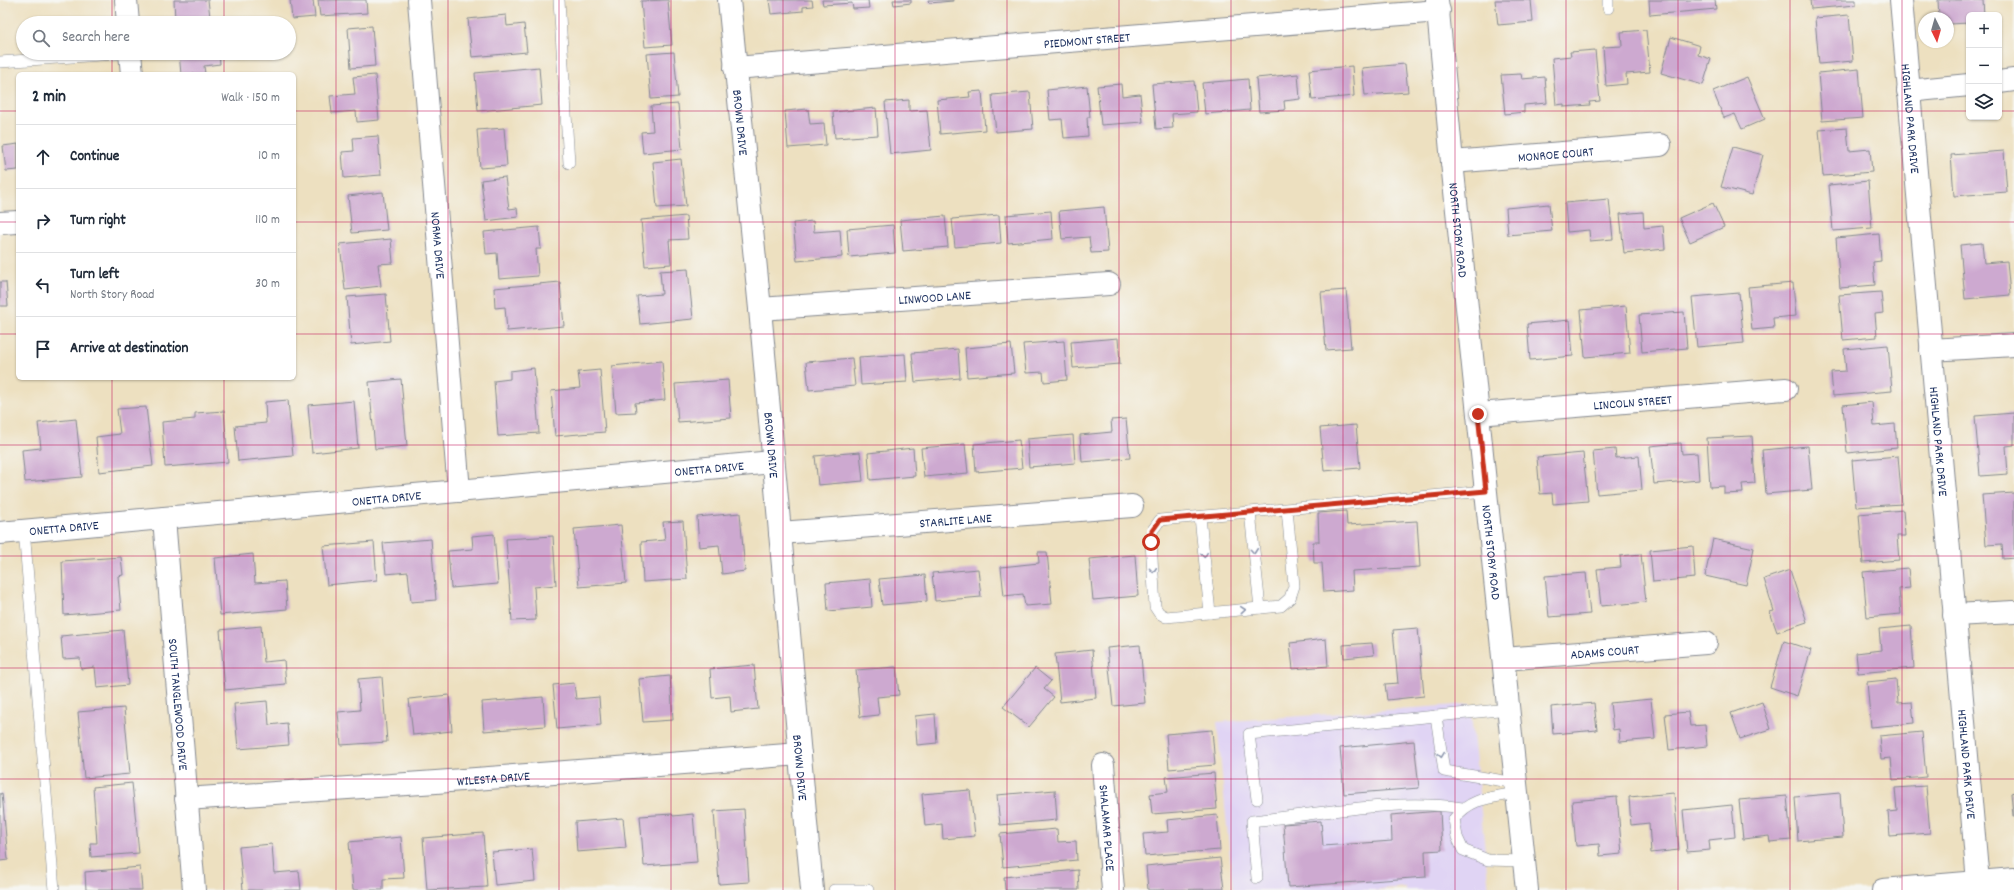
<!DOCTYPE html>
<meta charset="utf-8">
<style>
:root{--surface:#fff;--page:#f6f6f7;--text:#1f2937;--muted:#747a83;--line:#e0e1e3}
body{margin:0;font-family:Dekko,sans-serif;background:var(--page);color:var(--text)}
.controls{position:absolute;right:12px;top:12px;display:grid;overflow:hidden;border-radius:6px;box-shadow:0 1px 3px #0004}
.controls button{width:36px;height:36px;display:grid;place-items:center;padding:0;border:0;border-bottom:1px solid var(--line);background:var(--surface);color:var(--text);font:20px sans-serif}
.compass{position:absolute;left:1918px;top:12px;width:36px;height:36px;border-radius:50%;background:var(--surface);box-shadow:0 1px 3px #0004;rotate:175deg}
.stop{position:absolute;width:12px;height:12px;margin:-9px;border:3px solid #c8321e;border-radius:50%;background:#fff}
.stop.end{background:#c8321e;border-color:#fff;box-shadow:0 1px 4px #0008}
.list{margin:0;padding:0;list-style:none}
h2{display:flex;justify-content:space-between;align-items:center;height:52px;margin:0;padding:0 16px;font-size:17px}
h2 small{font-size:13px;font-weight:400;color:var(--muted)}
.list li{display:grid;grid-template-columns:26px 1fr auto;gap:12px;align-items:center;box-sizing:border-box;height:64px;padding:0 16px;border-top:1px solid var(--line)}
.list b{display:block;font-size:15px;white-space:nowrap}
.list p{margin:0;font-size:13px;white-space:nowrap;color:var(--muted)}
.list em{font-size:13px;font-style:normal;color:var(--muted)}
.icon{flex:none;width:22px;height:22px;fill:none;stroke:currentColor;stroke-width:2;stroke-linecap:round;stroke-linejoin:round}
.map{position:relative;flex:none;width:2014px;height:890px;overflow:hidden}
.search{position:absolute;background:var(--surface);box-shadow:0 1px 3px #0004;left:16px;top:16px;width:280px;height:44px;display:flex;align-items:center;gap:10px;box-sizing:border-box;padding:0 14px;border-radius:22px;color:var(--muted);font-size:15px}
.panel{position:absolute;background:var(--surface);box-shadow:0 1px 3px #0004;left:16px;top:72px;width:280px;height:308px;border-radius:6px}
.map>svg:first-child{display:block}
</style>
<div class="map">
<svg width="2014" height="890" viewBox="0 0 2014 890">
<rect width="100%" height="100%" fill="#f6f6f2"/>
<filter id="ink" filterUnits="userSpaceOnUse"><feTurbulence type="fractalNoise" baseFrequency=".025" numOctaves="2"/><feDisplacementMap in="SourceGraphic" scale="8" xChannelSelector="R" yChannelSelector="G"/><feConvolveMatrix kernelMatrix="1 2 1 2 8 2 1 2 1" color-interpolation-filters="sRGB"/></filter>
<filter id="wash" filterUnits="userSpaceOnUse"><feTurbulence type="fractalNoise" baseFrequency=".012" numOctaves="4" result="noise"/><feDisplacementMap in="SourceGraphic" scale="16" xChannelSelector="R" yChannelSelector="G"/><feGaussianBlur stdDeviation="0.9" result="paint"/><feColorMatrix in="noise" values="0 0 0 0 0 0 0 0 0 0 0 0 0 0 0 0 0 1.4 0 .05"/><feComposite in="paint" operator="in"/></filter>
<g filter="url(#wash)">
<rect width="100%" height="100%" fill="#ede0c0"/>
<path fill="#e0d4f4" d="M1470,704L1489,890H1406V887L1373,890H1233L1217,722Z"/>
<g id="blocks">
<g fill="#cda9d0">
<path d="M174,0H208L210,17L175,20Z"/>
<path d="M290,0H313L315,17L292,19Z"/>
<path d="M318,0H366L367,13L320,16Z"/>
<path d="M668,0L672,45L645,47L641,1Z"/>
<path d="M769,0H812L813,6L803,7V11L771,14Z"/>
<path d="M822,0H868L869,8L853,9L852,3L823,5Z"/>
<path d="M893,0H911V3L894,5Z"/>
<path d="M928,0H953V1L929,3Z"/>
<path d="M1495,0H1531L1533,22L1498,25Z"/>
<path d="M1649,0H1715L1716,9L1650,15Z"/>
<path d="M1810,0H1856V5L1811,9Z"/>
<path d="M1938,0H1983L1984,15H1969V23L1948,24V18H1939Z"/>
<path d="M506,15L507,26L524,24L527,52L472,57L468,19Z"/>
<path d="M1849,15L1853,61L1819,64L1815,18Z"/>
<path d="M372,26L375,66L351,68L348,28Z"/>
<path d="M1646,30L1650,72L1626,74L1627,84L1606,86L1603,47L1622,46L1621,32Z"/>
<path d="M1671,37L1700,46L1698,55L1711,59L1703,85L1661,73Z"/>
<path d="M1595,50L1600,101L1589,102L1590,105L1564,107V104L1556,105L1552,58L1571,56L1570,52Z"/>
<path d="M674,52L678,97L651,99L647,54Z"/>
<path d="M179,53H219L220,64L204,66L205,74H181Z"/>
<path d="M1405,64L1408,92L1365,95L1362,68Z"/>
<path d="M1352,66L1354,96L1312,100L1309,70Z"/>
<path d="M539,67L542,105L478,111L475,73Z"/>
<path d="M1859,69L1863,118L1822,121L1818,73Z"/>
<path d="M1298,74L1300,99L1284,101L1285,110L1259,112L1256,78Z"/>
<path d="M1521,74L1522,79L1545,77L1547,103L1524,105V112L1505,114L1501,75Z"/>
<path d="M375,75L379,120L357,122L356,111L332,113L330,96L355,94L353,77Z"/>
<path d="M1747,77L1765,119L1742,129L1735,114L1724,118L1713,91Z"/>
<path d="M1248,79L1250,110L1205,114L1202,83Z"/>
<path d="M1194,81L1197,112L1172,114L1173,128L1156,129L1152,84Z"/>
<path d="M1121,84L1122,96L1140,94L1143,122L1101,125L1097,86Z"/>
<path d="M1087,86L1090,117H1087L1088,136L1064,138L1062,119L1050,120L1047,90Z"/>
<path d="M982,91L985,130L940,134L937,100L970,97L969,92Z"/>
<path d="M1030,92L1033,129L996,132L992,95Z"/>
<path d="M909,100V111L927,110L931,150L890,154L885,102Z"/>
<path d="M678,104L682,149L643,153L641,132L653,131L651,106Z"/>
<path d="M876,108L878,135L835,138L833,112Z"/>
<path d="M808,109L810,124L824,123L826,145L788,148L785,111Z"/>
<path d="M504,128L507,166L480,168L477,130Z"/>
<path d="M1847,128L1849,151L1870,149L1872,172L1823,176L1819,130Z"/>
<path d="M378,136L381,175L344,178L342,152L354,151L353,138Z"/>
<path d="M18,144V170L6,171L3,146Z"/>
<path d="M1733,147L1763,155L1752,195L1721,187Z"/>
<path d="M2004,151L2007,192L1954,196L1951,155Z"/>
<path d="M681,159L686,206L657,208L653,162Z"/>
<path d="M505,177L509,209L517,208L518,217L486,221L481,180Z"/>
<path d="M1868,181L1872,228L1833,231L1829,185Z"/>
<path d="M383,192L387,230L352,233L348,196Z"/>
<path d="M1609,199L1613,239L1590,241L1589,230L1567,232L1565,203Z"/>
<path d="M1713,203L1724,227L1690,242L1679,218Z"/>
<path d="M1549,204L1552,231L1508,235L1506,208Z"/>
<path d="M1104,207L1108,252L1091,253L1089,237L1062,239L1059,211Z"/>
<path d="M1051,211L1053,239L1008,243L1006,215Z"/>
<path d="M1643,212L1644,228L1663,226L1665,249L1624,253L1620,214Z"/>
<path d="M999,215L1001,243L955,247L952,219Z"/>
<path d="M686,216L688,239L669,240L671,264L645,266L641,220Z"/>
<path d="M945,216L948,247L903,251L900,220Z"/>
<path d="M813,221L814,232L840,230L842,257L797,261L793,223Z"/>
<path d="M893,225L895,253L849,257L847,229Z"/>
<path d="M539,227L541,249H536L538,276L499,279L497,253L486,254L484,232Z"/>
<path d="M1879,234L1881,261L1873,262L1875,285L1840,288L1836,238Z"/>
<path d="M391,239L393,263L378,264L381,286L345,290L340,244Z"/>
<path d="M1982,243L1984,263L2007,261L2010,295L1965,299L1960,245Z"/>
<path d="M688,269L693,319L640,324L637,296L662,294L660,271Z"/>
<path d="M0,282H6L8,306H0Z"/>
<path d="M560,282L564,326L507,331L505,307L495,308L494,288Z"/>
<path d="M1793,283L1796,316L1773,318L1774,328L1752,330L1748,287Z"/>
<path d="M1346,290L1351,348L1326,350L1321,292Z"/>
<path d="M1881,292L1883,313L1875,314L1877,337L1843,340L1839,295Z"/>
<path d="M1739,293L1744,343L1697,347L1692,297Z"/>
<path d="M386,294L390,341L351,345L347,297Z"/>
<path d="M1626,306L1630,353L1585,357L1581,310Z"/>
<path d="M1684,312L1687,348L1642,352L1639,315Z"/>
<path d="M1570,320L1573,356L1530,360L1527,324Z"/>
<path d="M1118,338L1120,364L1073,368L1071,342Z"/>
<path d="M1064,341L1067,380L1044,382L1043,372L1026,373L1023,344Z"/>
<path d="M1011,344L1014,373L967,377L965,348Z"/>
<path d="M1888,345L1892,391L1833,396L1831,372L1846,371L1844,349Z"/>
<path d="M958,349L960,378L915,382L912,353Z"/>
<path d="M905,354L907,382L861,385L859,357Z"/>
<path d="M852,358L855,386L809,390L806,362Z"/>
<path d="M662,361L665,400L635,403L636,412L616,413L612,366Z"/>
<path d="M534,368L539,433L498,436L494,381L510,379V371Z"/>
<path d="M600,370L605,432L555,436L551,391L580,388L578,372Z"/>
<path d="M401,379L407,446L375,449L369,382Z"/>
<path d="M728,380L731,418L678,422L675,384Z"/>
<path d="M288,400L293,456L238,461L235,426L266,423L265,402Z"/>
<path d="M354,401L358,448L312,453L308,405Z"/>
<path d="M1872,402L1874,426L1895,424L1897,448L1847,453L1843,405Z"/>
<path d="M146,407L153,466L99,472L96,437L120,434L117,409Z"/>
<path d="M224,411L228,462L165,467L162,422L195,419V413Z"/>
<path d="M2014,413V445L2006,446L2008,474L1980,476L1975,416Z"/>
<path d="M76,419L82,477L25,482L22,450L41,448L38,423Z"/>
<path d="M1126,419L1130,458L1082,462L1080,435L1112,432L1111,420Z"/>
<path d="M1356,425L1360,468L1324,471L1320,428Z"/>
<path d="M1073,435L1075,463L1029,467L1027,439Z"/>
<path d="M1752,436L1755,483L1742,484L1743,493L1724,494V486L1710,487L1707,438Z"/>
<path d="M1019,440L1022,468L976,472L974,444Z"/>
<path d="M1681,443L1682,454L1697,453L1699,480L1654,484L1650,446Z"/>
<path d="M965,444L968,473L924,477L921,448Z"/>
<path d="M1808,446L1812,490L1766,494L1762,450Z"/>
<path d="M913,448L915,476L870,480L868,453Z"/>
<path d="M1615,449L1616,458L1639,456L1642,490L1597,494L1593,451Z"/>
<path d="M860,452L863,481L818,485L815,456Z"/>
<path d="M1583,453L1588,501L1553,504L1552,493L1540,494L1537,457Z"/>
<path d="M1898,456L1902,504L1856,507L1852,460Z"/>
<path d="M2014,493V558L2003,559L2002,544L1986,545L1982,495Z"/>
<path d="M1903,510L1905,536H1897L1899,560L1863,563L1859,514Z"/>
<path d="M1346,511L1347,525L1417,521L1420,567L1352,571L1353,590L1324,592L1322,563H1314L1313,542H1319L1318,513Z"/>
<path d="M740,513L745,571L722,574L719,545L699,547L697,517Z"/>
<path d="M683,521L687,579L643,582L641,542L665,540L663,522Z"/>
<path d="M621,525L626,583L579,587L574,529Z"/>
<path d="M494,534L498,584L451,588L448,551L473,549L472,536Z"/>
<path d="M553,536L556,585L534,587L536,620L512,621L506,539Z"/>
<path d="M431,539L436,600L411,602L408,572L386,574L383,543Z"/>
<path d="M1713,539L1754,548L1746,585L1705,576Z"/>
<path d="M374,542L377,580L327,585L323,546Z"/>
<path d="M1693,546L1695,578L1653,582L1650,550Z"/>
<path d="M1038,552H1047L1052,604L1025,606L1023,594L1004,596L1001,567L1039,563Z"/>
<path d="M253,554L255,583L285,581L287,609L220,615L215,558Z"/>
<path d="M1641,554L1646,602L1601,606L1597,569L1621,567L1620,556Z"/>
<path d="M1135,555L1138,596L1093,600L1089,559Z"/>
<path d="M121,557L123,575L118,576L121,610L64,615L62,561Z"/>
<path d="M1908,568L1910,588L1899,589L1901,614L1867,617L1863,572Z"/>
<path d="M978,569L981,597L935,601L932,573Z"/>
<path d="M1790,570L1807,622L1777,632L1770,612L1774,611L1764,579Z"/>
<path d="M1586,573L1590,614L1549,617L1545,576Z"/>
<path d="M925,575L927,601L882,605L879,579Z"/>
<path d="M870,579L872,607L828,611L826,583Z"/>
<path d="M261,626L264,662L284,660L286,684L225,690L220,630Z"/>
<path d="M1911,626L1914,668L1858,673L1856,653L1881,650L1879,629Z"/>
<path d="M1418,628L1424,696L1387,700L1385,684L1398,683L1393,630Z"/>
<path d="M123,630L128,685L97,688L95,667L81,669L80,658L63,659L61,636Z"/>
<path d="M1326,639L1328,666L1293,669L1290,643Z"/>
<path d="M1784,641L1811,650L1797,696L1770,687Z"/>
<path d="M1372,643L1374,655L1344,658L1343,645Z"/>
<path d="M1140,645L1145,703L1113,706L1107,648Z"/>
<path d="M1092,650L1096,698L1060,702L1055,654Z"/>
<path d="M754,665L758,709L731,712L730,696L712,698L710,669Z"/>
<path d="M896,667L899,695L877,697L879,715L860,717L856,670Z"/>
<path d="M1035,668L1051,681L1044,689L1054,697L1029,727L1003,707Z"/>
<path d="M670,676L673,720L643,722L639,679Z"/>
<path d="M382,677L387,742L341,745L338,712L360,710L358,679Z"/>
<path d="M1896,679L1898,703L1912,702L1914,723L1871,727L1867,682Z"/>
<path d="M574,683L576,699L599,697L601,725L557,729L553,685Z"/>
<path d="M449,695L452,731L413,735L409,699Z"/>
<path d="M543,697L545,726L484,731L482,702Z"/>
<path d="M1651,699L1655,739L1620,742L1619,729L1613,730L1610,703Z"/>
<path d="M267,701L269,725L287,723L289,745L238,749L234,704Z"/>
<path d="M1762,702L1771,729L1740,739L1731,713Z"/>
<path d="M1594,703L1597,730L1553,734L1551,707Z"/>
<path d="M124,708L130,774L84,778L78,712Z"/>
<path d="M1688,712L1690,726L1705,725L1707,746L1669,750L1665,714Z"/>
<path d="M935,714L937,743L917,745L915,716Z"/>
<path d="M1212,730L1215,765L1169,769L1166,734Z"/>
<path d="M1922,732L1926,777L1893,780L1891,758L1881,759L1879,736Z"/>
<path d="M1414,741L1419,788L1344,794L1340,748Z"/>
<path d="M1214,773L1217,809L1152,814L1150,794L1168,792L1166,777Z"/>
<path d="M132,783L139,853L91,857L90,843H97L93,787Z"/>
<path d="M1926,786L1930,833L1890,836L1888,812L1897,811L1895,788Z"/>
<path d="M970,790L975,836L943,839L942,824L925,826L922,794Z"/>
<path d="M1055,790L1057,820L1000,825L997,795Z"/>
<path d="M2014,792V816H2013L2011,793Z"/>
<path d="M2,793L8,860L0,861V794Z"/>
<path d="M1674,793L1679,850L1651,853L1649,823L1631,825L1629,797Z"/>
<path d="M1840,793L1843,837L1798,841L1795,797Z"/>
<path d="M1787,796L1791,840L1770,842L1769,836L1743,839L1739,800Z"/>
<path d="M1617,797L1622,854L1600,856L1599,844L1576,846L1572,801Z"/>
<path d="M1732,805L1735,837L1709,840L1710,850L1687,852L1683,810Z"/>
<path d="M744,809L749,882L719,884L714,811Z"/>
<path d="M1440,811L1442,850L1425,851L1426,877L1288,887L1283,824L1321,821L1323,846L1392,841L1391,815Z"/>
<path d="M672,814L673,816L693,814L697,862L644,866L640,816Z"/>
<path d="M1217,815L1220,850L1145,856L1143,834L1168,832L1167,820Z"/>
<path d="M623,818L626,848L577,852L575,822Z"/>
<path d="M1057,829L1058,842L1076,841L1077,860L1003,867L1000,834Z"/>
<path d="M483,833L487,887L427,890L423,838Z"/>
<path d="M401,837L404,878L383,879V890H353L349,842Z"/>
<path d="M272,844L274,873L299,871L301,890H243L239,847Z"/>
<path d="M532,849L535,881L495,885L492,852Z"/>
<path d="M1220,858L1224,889L1148,890L1146,866Z"/>
<path d="M140,867L142,890H86L85,872Z"/>
<path d="M1078,870L1079,890H1005L1004,877Z"/>
</g>
</g>
</g>
<g filter="url(#ink)">
<use href="#blocks" fill-opacity="0" stroke="#84888f" stroke-width="1"/>
<g fill="none" stroke-linecap="round" stroke-linejoin="round">
<defs>
<g id="service">
<path d="M559,0L569,163"/>
<path d="M1608,0V8"/>
<path d="M0,62L130,53"/>
<path d="M1287,509L1294,586L1290,598L1281,606L1166,617L1159,613L1155,607L1151,542L1152,531L1160,520L1486,491"/>
<path d="M1250,512L1260,608"/>
<path d="M1200,517L1210,613"/>
<path d="M24,530L54,890"/>
<path d="M1436,716L1444,771L1516,783"/>
<path d="M1517,793C1491,798 1471,797 1454,819L1457,837L1463,850L1488,860L1524,861"/>
<path d="M1257,799L1249,734L1509,709"/>
<path d="M1257,878L1252,821C1319,814 1396,798 1462,808"/>
<path d="M834,890H868"/>
</g>
<g id="minor">
<path d="M126,0L128,23"/>
<path id="s1" d="M419,0L459,491"/>
<path id="s2" d="M729,0L760,309L812,890"/>
<path id="s3" d="M1901,0L1978,882"/>
<path d="M130,53L132,74"/>
<path id="s4" d="M735,68L1439,11"/>
<path d="M1999,82L2014,80"/>
<path d="M1908,91L1969,85"/>
<path id="s5" d="M1452,162L1660,145"/>
<path d="M0,223L18,222"/>
<path id="s6" d="M760,309L1109,284"/>
<path d="M1931,350L2014,345"/>
<path id="s7" d="M1478,414L1786,389"/>
<path id="s8" d="M164,518L194,890"/>
<path id="s9" d="M0,533L773,462"/>
<path id="s10" d="M780,533L1132,506"/>
<path d="M1954,615L2014,612"/>
<path id="s11" d="M1504,659L1706,643"/>
<path id="s12" d="M1103,765L1113,890"/>
<path id="s13" d="M186,799L436,782L800,754"/>
</g>
<g id="secondary">
<path id="s14" d="M1437,0L1452,162L1527,890"/>
<path d="M1883,890L2014,879"/>
</g>
</defs>
<use href="#service" stroke="#84888f" stroke-width="12"/>
<use href="#minor" stroke="#84888f" stroke-width="24"/>
<use href="#secondary" stroke="#84888f" stroke-width="24"/>
<use href="#service" stroke="#fff" stroke-width="11"/>
<use href="#minor" stroke="#fff" stroke-width="22"/>
<use href="#secondary" stroke="#fff" stroke-width="22"/>
</g>
<defs><path id="oneway-chevron" d="M-2-3.5L2.5 0L-2 3.5" fill="none" stroke-width="1.6" stroke-linecap="round" stroke-linejoin="round"/></defs>
<g stroke="#8d97ae">
<use href="#oneway-chevron" transform="translate(1254 551) rotate(85)"/>
<use href="#oneway-chevron" transform="translate(1204 555) rotate(84)"/>
<use href="#oneway-chevron" transform="translate(1153 570) rotate(86)"/>
<use href="#oneway-chevron" transform="translate(1243 610) rotate(-5)"/>
<use href="#oneway-chevron" transform="translate(1441 755) rotate(82)"/>
</g>
</g>
<g fill="none" stroke-linecap="round" stroke-linejoin="round" filter="url(#ink)">
<path stroke="#c8321e" stroke-width="5" d="M1151,542L1152,531L1160,520L1486,491L1478,414"/>
</g>
<path fill="none" stroke="#c2185b" stroke-width="1" stroke-opacity="0.55" d="M112,0V23M224,0V23M336,0V890M448,0V890M559,0V890M671,0V890M783,0V890M895,0V890M1007,0V890M1119,0V890M1231,0V890M1343,0V890M1455,0V890M1566,0V890M1678,0V890M1790,0V890M1902,0V890M112,53V74M224,53V74M0,111H18M294,111H1969M1999,111H2014M0,222H18M294,222H2014M0,334H18M294,334H2014M112,378V890M224,378V890M0,445H2014M0,556H2014M0,668H2014M0,779H2014"/>
<g text-anchor="middle" stroke-width="3.5" stroke-linejoin="round" paint-order="stroke">
<g font-size="13" fill="#1b2f5e" stroke="#f6f6f2">
<text dy="5" stroke="none"><textPath href="#s4" startOffset="353">PIEDMONT STREET</textPath></text>
<text dy="5" stroke="none"><textPath href="#s3" startOffset="119">HIGHLAND PARK DRIVE</textPath></text>
<text dy="5" stroke="none"><textPath href="#s2" startOffset="123">BROWN DRIVE</textPath></text>
<text dy="5" stroke="none"><textPath href="#s5" startOffset="104">MONROE COURT</textPath></text>
<text dy="5" stroke="none"><textPath href="#s14" startOffset="231">NORTH STORY ROAD</textPath></text>
<text dy="5" stroke="none"><textPath href="#s1" startOffset="246">NORMA DRIVE</textPath></text>
<text dy="5" stroke="none"><textPath href="#s6" startOffset="175">LINWOOD LANE</textPath></text>
<text dy="5" stroke="none"><textPath href="#s7" startOffset="155">LINCOLN STREET</textPath></text>
<text dy="5" stroke="none"><textPath href="#s3" startOffset="443">HIGHLAND PARK DRIVE</textPath></text>
<text dy="5" stroke="none"><textPath href="#s2" startOffset="447">BROWN DRIVE</textPath></text>
<text dy="5" stroke="none"><textPath href="#s9" startOffset="712">ONETTA DRIVE</textPath></text>
<text dy="5" stroke="none"><textPath href="#s9" startOffset="388">ONETTA DRIVE</textPath></text>
<text dy="5" stroke="none"><textPath href="#s10" startOffset="176">STARLITE LANE</textPath></text>
<text dy="5" stroke="none"><textPath href="#s9" startOffset="64">ONETTA DRIVE</textPath></text>
<text dy="5" stroke="none"><textPath href="#s14" startOffset="555">NORTH STORY ROAD</textPath></text>
<text dy="5" stroke="none"><textPath href="#s11" startOffset="101">ADAMS COURT</textPath></text>
<text dy="5" stroke="none"><textPath href="#s8" startOffset="187">SOUTH TANGLEWOOD DRIVE</textPath></text>
<text dy="5" stroke="none"><textPath href="#s3" startOffset="767">HIGHLAND PARK DRIVE</textPath></text>
<text dy="5" stroke="none"><textPath href="#s2" startOffset="771">BROWN DRIVE</textPath></text>
<text dy="5" stroke="none"><textPath href="#s13" startOffset="308">WILESTA DRIVE</textPath></text>
<text dy="5" stroke="none"><textPath href="#s12" startOffset="63">SHALAMAR PLACE</textPath></text>
</g>
</g>
</svg>
<div class="controls">
<button>+</button>
<button>−</button>
<button><svg class="icon" aria-label="layers" viewBox="0 0 24 24"><path d="M12 4l9 5-9 5-9-5zM3 14l9 5 9-5"/></svg></button>
</div>
<svg class="compass" viewBox="-18 -18 36 36"><path d="M0-13l5 13h-10z" fill="#e53935"/><path d="M0 13l5-13h-10z" fill="#747a83"/></svg>
<div class="stop" style="left:1151px;top:542px"></div>
<div class="stop end" style="left:1478px;top:414px"></div>
<div class="search"><svg class="icon" aria-label="search" viewBox="0 0 24 24"><circle cx="10" cy="10" r="6"/><path d="M15 15l6 6"/></svg>Search here</div>
<section class="panel">
<h2>2 min<small>Walk · 150 m</small></h2>
<ul class="list">
<li><svg class="icon" aria-label="ahead" viewBox="0 0 24 24"><path d="M12 20V5M6 11l6-6 6 6"/></svg><div><b>Continue</b></div><em>10 m</em></li>
<li><svg class="icon" aria-label="right" viewBox="0 0 24 24"><path d="M7 20v-9h11M14 6l5 5-5 5"/></svg><div><b>Turn right</b></div><em>110 m</em></li>
<li><svg class="icon" aria-label="left" viewBox="0 0 24 24"><path d="M17 20v-9H6M10 6l-5 5 5 5"/></svg><div><b>Turn left</b><p>North Story Road</p></div><em>30 m</em></li>
<li><svg class="icon" aria-label="arrive" viewBox="0 0 24 24"><path d="M6 21V4h12l-3 4 3 4H6"/></svg><div><b>Arrive at destination</b></div></li>
</ul>
</section>
</div>
